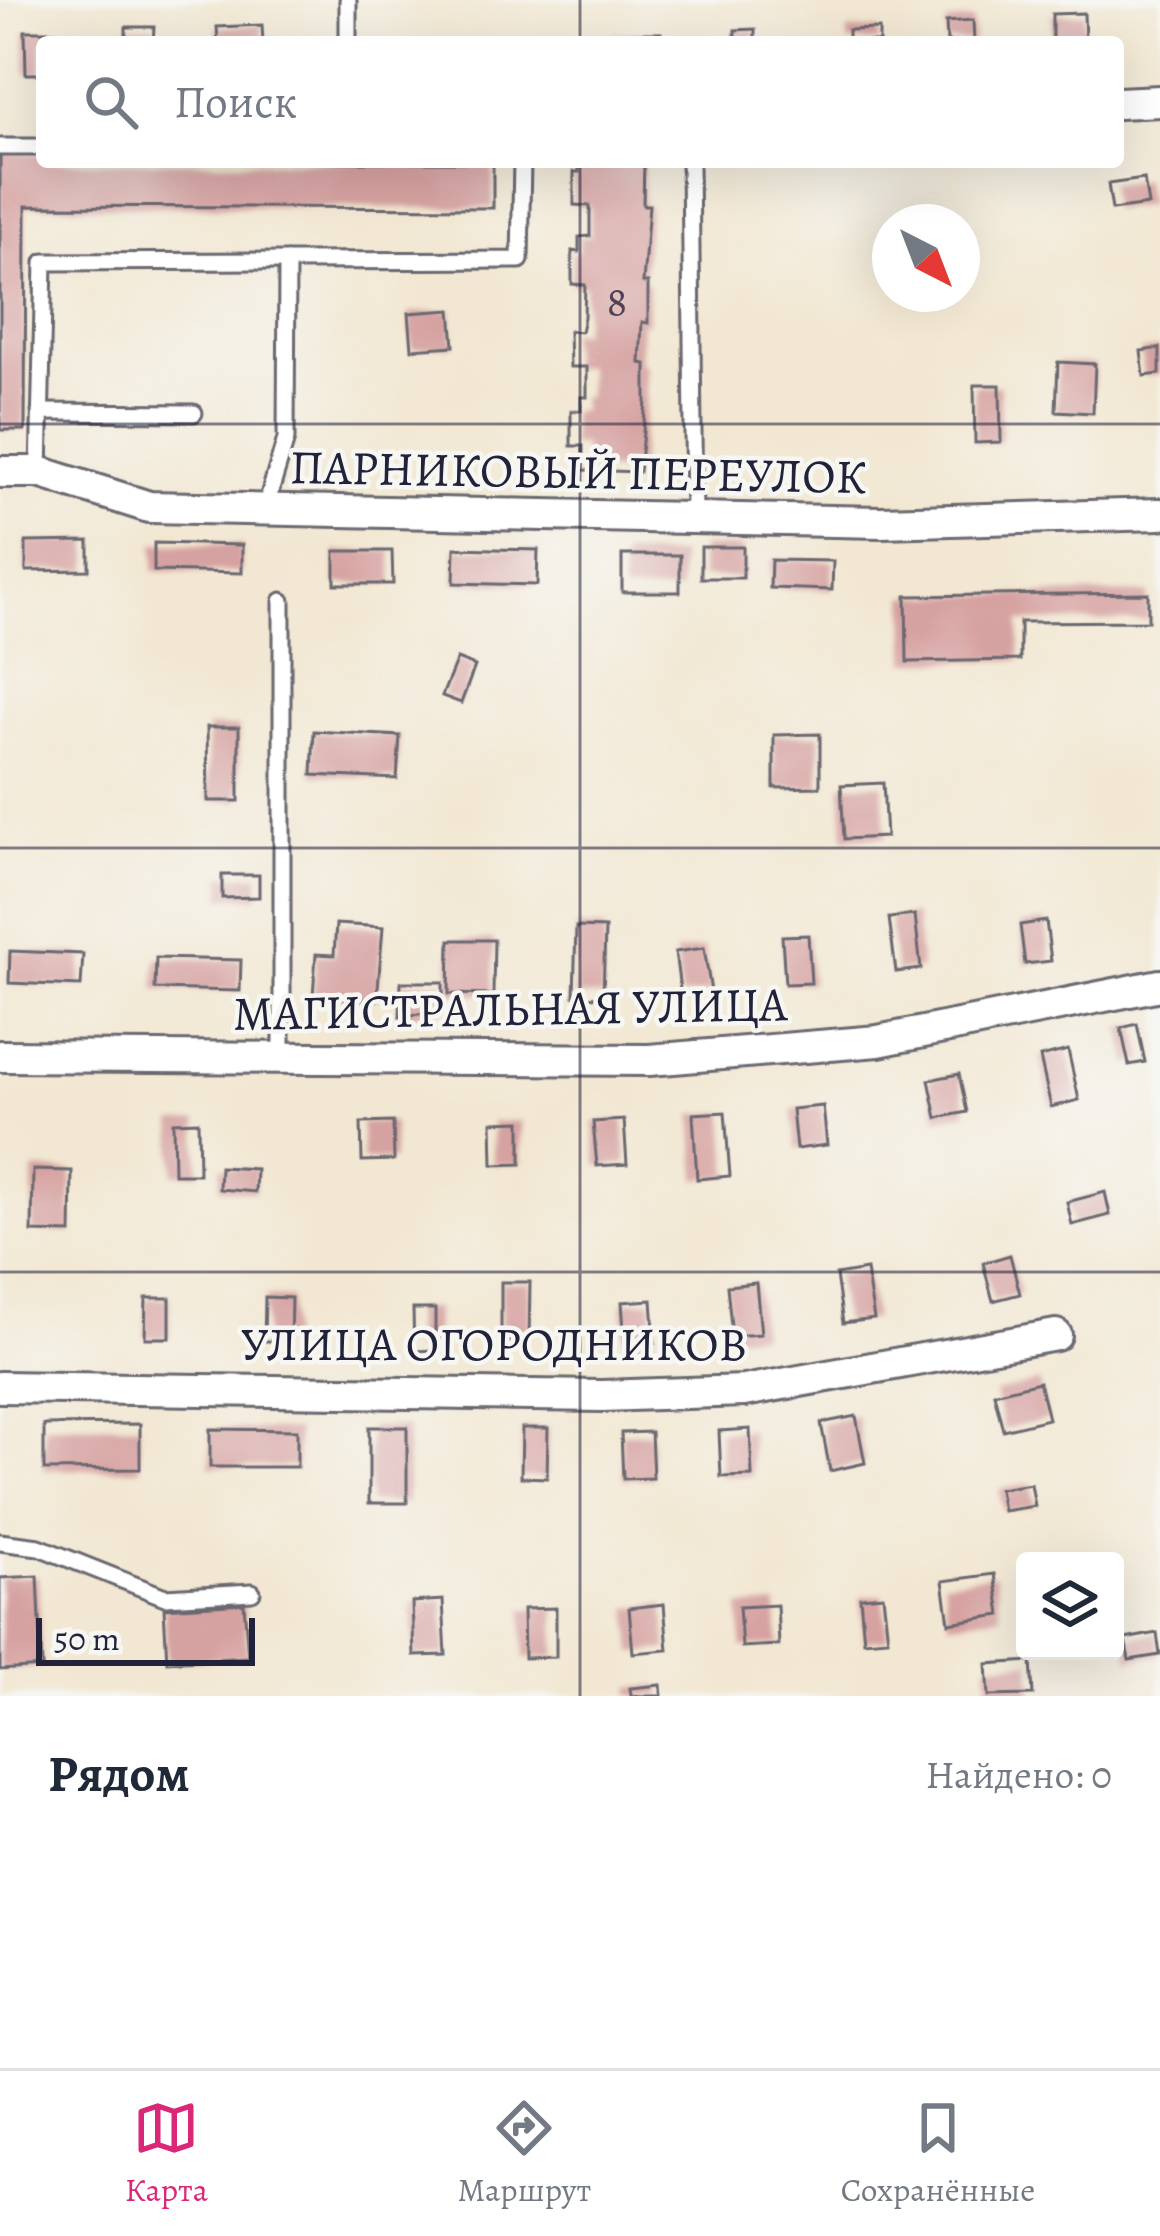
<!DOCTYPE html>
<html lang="ru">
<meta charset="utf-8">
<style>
:root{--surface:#fff;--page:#f2f2f3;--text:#1f2937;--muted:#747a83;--line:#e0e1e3;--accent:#db2777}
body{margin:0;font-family:Alegreya,serif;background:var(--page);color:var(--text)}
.controls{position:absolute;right:36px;bottom:36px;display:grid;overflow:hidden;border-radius:12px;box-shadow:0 12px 48px #0002}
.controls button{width:108px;height:108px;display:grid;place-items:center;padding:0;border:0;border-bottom:3px solid var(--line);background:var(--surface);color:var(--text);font:60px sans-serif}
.compass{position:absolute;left:872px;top:204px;width:108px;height:108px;border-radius:50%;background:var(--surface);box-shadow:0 12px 48px #0002;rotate:138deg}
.scale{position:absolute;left:36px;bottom:30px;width:219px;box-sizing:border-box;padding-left:12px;border:6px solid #22223b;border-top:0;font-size:33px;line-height:42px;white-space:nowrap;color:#22223b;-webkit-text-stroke:9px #f6f6f2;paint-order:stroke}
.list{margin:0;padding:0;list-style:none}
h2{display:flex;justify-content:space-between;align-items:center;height:156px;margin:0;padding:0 48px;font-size:51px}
h2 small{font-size:39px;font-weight:400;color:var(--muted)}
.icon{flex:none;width:66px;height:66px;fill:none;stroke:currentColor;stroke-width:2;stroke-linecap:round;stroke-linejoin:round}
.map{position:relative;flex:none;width:1160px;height:1696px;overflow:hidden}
.search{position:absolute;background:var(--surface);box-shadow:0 12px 48px #0002;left:36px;right:36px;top:36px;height:132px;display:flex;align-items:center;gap:30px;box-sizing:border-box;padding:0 42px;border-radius:12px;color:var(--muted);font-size:45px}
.sheet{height:372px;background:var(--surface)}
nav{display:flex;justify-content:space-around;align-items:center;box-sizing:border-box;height:168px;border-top:3px solid var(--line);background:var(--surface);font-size:33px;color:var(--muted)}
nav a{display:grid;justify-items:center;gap:6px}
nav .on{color:var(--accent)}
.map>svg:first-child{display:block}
</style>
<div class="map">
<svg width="1160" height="1696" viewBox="0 0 1160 1696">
<rect width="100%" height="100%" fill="#f6f6f2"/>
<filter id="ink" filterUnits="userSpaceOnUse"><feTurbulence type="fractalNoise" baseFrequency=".00833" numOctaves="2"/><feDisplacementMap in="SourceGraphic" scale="24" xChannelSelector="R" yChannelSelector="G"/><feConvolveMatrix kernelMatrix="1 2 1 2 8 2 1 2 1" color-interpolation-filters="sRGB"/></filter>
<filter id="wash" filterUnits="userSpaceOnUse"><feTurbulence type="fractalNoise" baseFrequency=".004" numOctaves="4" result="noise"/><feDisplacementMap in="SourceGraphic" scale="48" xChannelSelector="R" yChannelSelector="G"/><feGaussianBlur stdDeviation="2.7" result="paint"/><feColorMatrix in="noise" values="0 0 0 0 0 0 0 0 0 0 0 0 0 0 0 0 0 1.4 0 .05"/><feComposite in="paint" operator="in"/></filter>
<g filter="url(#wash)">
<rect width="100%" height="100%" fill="#f2e7d2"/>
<g id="blocks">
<g fill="#d6a2a1">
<path d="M1084,13L1085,42H1052V14Z"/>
<path d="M973,20L974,42H947L946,22Z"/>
<path d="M262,25L263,42H218L217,27Z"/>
<path d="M126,27H154L153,42H126Z"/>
<path d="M755,29V42H735V30Z"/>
<path d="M879,29V42H848V30Z"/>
<path d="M25,31H54V42H42V74H26Z"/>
<rect x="613" y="33" width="48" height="9"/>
<path d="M0,153H42V162H493V208L26,206L25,430H0Z"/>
<path d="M579,162H644L643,205H649L643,283H648V323L642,322L640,363L646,364V402L639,472L583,470V446H571V411H581V397H587V367H570L569,331L581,332L584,317L585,285L572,284V251L579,252V237L590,236V206L574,205V172H579Z"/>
<path d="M1144,179L1148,205L1112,210L1108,184Z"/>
<path d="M451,310L454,346L412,349L409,313Z"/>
<path d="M1160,348V374L1144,376L1141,351Z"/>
<path d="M1058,362L1095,364L1093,413L1056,411Z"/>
<path d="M974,385H1000L1001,442L975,443Z"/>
<path d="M89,541V570L26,571V542Z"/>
<path d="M154,543L242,545V573L154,571Z"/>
<rect x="701" y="547" width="42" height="31"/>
<path d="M455,548L538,550L537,585L454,583Z"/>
<path d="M335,551H392L393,584H335Z"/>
<rect x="622" y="555" width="58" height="37"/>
<path d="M771,560L833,561L832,590L770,588Z"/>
<path d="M1148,593V621L1020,622V660L907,662L906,596Z"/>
<path d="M457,659L475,666L461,703L442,696Z"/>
<path d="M207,727H239V801H208Z"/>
<path d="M314,731L400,736L397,779L312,775Z"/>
<path d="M820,734V787L774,788V735Z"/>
<path d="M883,783L886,837L844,839L841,785Z"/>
<path d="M222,875H259V897L222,898Z"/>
<path d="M915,915L921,969L896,972L889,918Z"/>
<path d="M1046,921L1051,961L1025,964L1020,925Z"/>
<path d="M336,924L383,927L377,1000L313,996L316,954L334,955Z"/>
<path d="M576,927L605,928L603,997L574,996Z"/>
<path d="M808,935L811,983L785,984L782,936Z"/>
<path d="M450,940H494L493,995L449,994Z"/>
<path d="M704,948L711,992L681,997L675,952Z"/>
<path d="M10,951L83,954L81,986L9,983Z"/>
<path d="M156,958L241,960L240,991L155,989Z"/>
<path d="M401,982H443V1010L400,1017Z"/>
<path d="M1137,1024L1145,1062L1129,1065L1121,1028Z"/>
<path d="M1068,1050L1079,1100L1051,1107L1040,1057Z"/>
<path d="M959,1074L967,1112L937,1118L929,1080Z"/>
<path d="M823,1106L827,1145L796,1149L792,1109Z"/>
<path d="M725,1112L730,1176L697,1179L693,1114Z"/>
<path d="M624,1120L627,1164L597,1166L593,1122Z"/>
<path d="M198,1121L199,1174H174L173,1122Z"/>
<path d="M521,1121V1164L493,1165L492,1122Z"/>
<path d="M393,1122L394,1160L362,1161L361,1123Z"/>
<path d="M220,1167L256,1169L255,1192L219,1189Z"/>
<path d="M33,1170L72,1171L71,1233L32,1232Z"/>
<path d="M1105,1192L1110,1215L1072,1225L1067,1202Z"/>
<path d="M1010,1255L1020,1294L993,1301L983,1263Z"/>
<path d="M866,1270L874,1319L843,1323L836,1275Z"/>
<path d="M501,1282H530L529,1341L501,1340Z"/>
<path d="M756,1283L761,1334L732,1336L727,1286Z"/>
<path d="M265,1297L291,1298L290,1341H264Z"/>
<path d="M146,1298H170V1338H145Z"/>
<path d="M652,1300L655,1343L625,1345L622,1302Z"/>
<path d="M413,1309H435V1350L414,1351Z"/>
<path d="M1039,1382L1048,1419L1003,1430L994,1393Z"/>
<path d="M856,1416L865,1463L830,1471L821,1423Z"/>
<path d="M140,1424V1469L44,1470V1425Z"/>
<rect x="369" y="1427" width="38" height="76"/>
<path d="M522,1428H548L547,1478L521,1477Z"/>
<path d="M210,1429L297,1430V1467H210Z"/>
<path d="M750,1429L752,1476L721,1477L719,1431Z"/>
<path d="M651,1432L653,1478L623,1479L621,1433Z"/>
<path d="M1031,1484L1035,1506L1003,1511L999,1489Z"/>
<path d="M995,1574L1001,1615L949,1623L943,1581Z"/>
<path d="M38,1576L42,1667L0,1670V1578Z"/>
<path d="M883,1595L888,1639L864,1641L860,1597Z"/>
<path d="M443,1600L446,1655L414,1656L412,1602Z"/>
<path d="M244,1603L248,1657L167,1662L164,1608Z"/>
<path d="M664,1604L668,1650L633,1653L629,1608Z"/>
<path d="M777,1605L779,1645L742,1647L739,1607Z"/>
<path d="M556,1608V1657L524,1658L523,1609Z"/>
<path d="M1157,1633L1160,1655L1129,1660L1125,1639Z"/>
<path d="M1031,1661L1033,1695L989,1696L987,1664Z"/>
<path d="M661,1685L662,1696H631L630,1688Z"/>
</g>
</g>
</g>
<g filter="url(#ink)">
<use href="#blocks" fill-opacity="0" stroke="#6b6770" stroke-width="3"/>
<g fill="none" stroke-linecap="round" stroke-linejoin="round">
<defs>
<g id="lane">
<path d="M348,42V0"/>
<path d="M0,147H42"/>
<path d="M690,162L694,519"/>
<path d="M40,412L194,413"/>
<path d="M39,472L44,262L520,260L522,162"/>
<path d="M265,509L286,439L287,261"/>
<path d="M282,1060V601"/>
<path d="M0,1542L39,1547L165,1597L252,1592"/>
</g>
<g id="street">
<path d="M1118,103L1160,101"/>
<path d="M0,472H39L149,507L881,522L1160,514"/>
<path d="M0,1056L649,1060L878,1041L1160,985"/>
<path d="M0,1387L602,1396L744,1391L1056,1335"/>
</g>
</defs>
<use href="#lane" stroke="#6b6770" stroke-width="21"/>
<use href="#street" stroke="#6b6770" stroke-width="36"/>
<use href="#lane" stroke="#fff" stroke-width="15"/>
<use href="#street" stroke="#fff" stroke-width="30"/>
</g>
</g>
<path fill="none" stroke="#22223b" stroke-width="3" stroke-opacity="0.55" d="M580,0V42M580,162V1696M0,424H1160M0,848H1160M0,1272H1160"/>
<g text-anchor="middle" stroke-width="9" stroke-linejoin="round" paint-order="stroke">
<g font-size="42" fill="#4f4254">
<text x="617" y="316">8</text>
</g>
<g font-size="48" fill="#22223b" stroke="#f6f6f2">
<text transform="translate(578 471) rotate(1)" y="17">ПАРНИКОВЫЙ ПЕРЕУЛОК</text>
<text transform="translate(510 1008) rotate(-1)" y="17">МАГИСТРАЛЬНАЯ УЛИЦА</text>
<text x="494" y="1360">УЛИЦА ОГОРОДНИКОВ</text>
</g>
</g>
</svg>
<div class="controls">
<button><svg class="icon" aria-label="layers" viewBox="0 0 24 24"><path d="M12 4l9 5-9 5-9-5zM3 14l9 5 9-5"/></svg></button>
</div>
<svg class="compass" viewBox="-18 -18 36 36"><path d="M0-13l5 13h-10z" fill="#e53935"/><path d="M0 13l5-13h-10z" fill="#747a83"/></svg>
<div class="scale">50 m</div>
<div class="search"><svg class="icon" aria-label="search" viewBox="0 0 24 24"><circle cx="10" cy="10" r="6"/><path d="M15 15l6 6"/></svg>Поиск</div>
</div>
<section class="sheet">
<h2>Рядом<small>Найдено: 0</small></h2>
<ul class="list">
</ul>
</section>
<nav>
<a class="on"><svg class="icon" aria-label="map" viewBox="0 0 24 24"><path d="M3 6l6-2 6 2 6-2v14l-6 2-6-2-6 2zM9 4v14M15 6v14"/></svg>Карта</a>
<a><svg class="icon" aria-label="directions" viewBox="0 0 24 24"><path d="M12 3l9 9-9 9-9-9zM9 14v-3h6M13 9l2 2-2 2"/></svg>Маршрут</a>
<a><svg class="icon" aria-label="saved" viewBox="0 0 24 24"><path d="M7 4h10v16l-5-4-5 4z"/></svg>Сохранённые</a>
</nav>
